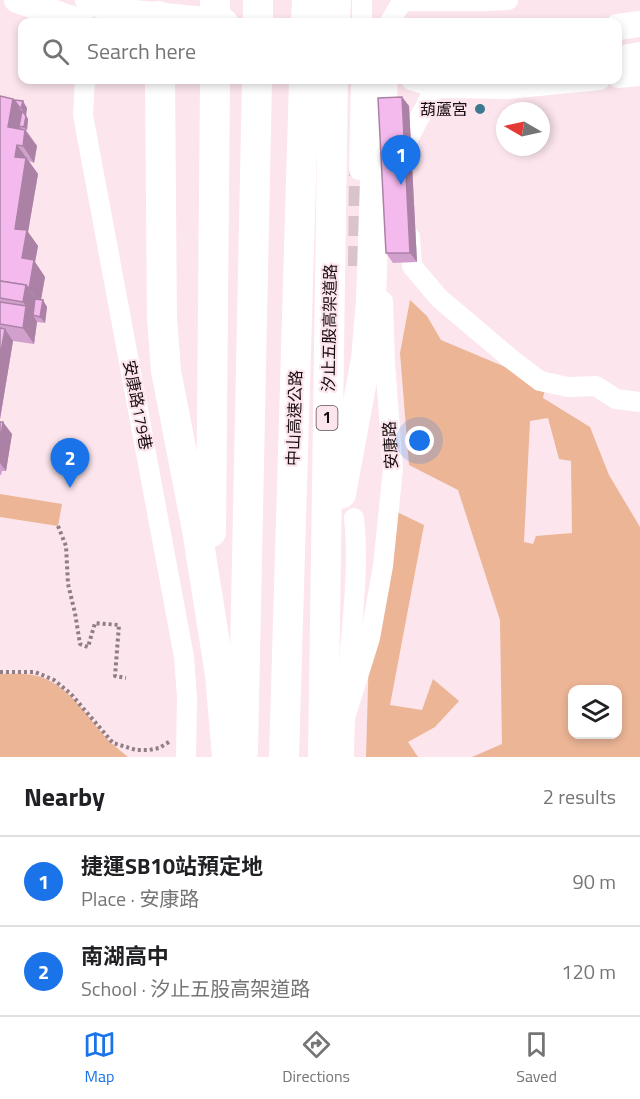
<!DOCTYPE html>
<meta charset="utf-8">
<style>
:root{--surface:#fff;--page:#f2f2f2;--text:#202124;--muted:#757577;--line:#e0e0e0;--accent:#1a73e8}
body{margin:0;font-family:"Titillium Web","Noto Sans TC",sans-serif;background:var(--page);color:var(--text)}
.controls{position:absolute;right:18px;bottom:18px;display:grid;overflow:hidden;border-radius:12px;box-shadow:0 3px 9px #0003}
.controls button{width:54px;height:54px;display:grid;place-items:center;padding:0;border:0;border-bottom:2px solid var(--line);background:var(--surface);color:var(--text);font:30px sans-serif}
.compass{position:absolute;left:496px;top:102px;width:54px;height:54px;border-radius:50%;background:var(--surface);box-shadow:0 3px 9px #0003;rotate:279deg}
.you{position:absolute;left:420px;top:441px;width:21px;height:21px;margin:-15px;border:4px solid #fff;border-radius:50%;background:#1a73e8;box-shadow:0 0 0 9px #1a73e833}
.badge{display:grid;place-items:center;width:39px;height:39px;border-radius:50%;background:var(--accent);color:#fff;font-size:20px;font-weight:700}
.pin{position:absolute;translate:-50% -50px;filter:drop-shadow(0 2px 3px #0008)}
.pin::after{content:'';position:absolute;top:32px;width:21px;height:18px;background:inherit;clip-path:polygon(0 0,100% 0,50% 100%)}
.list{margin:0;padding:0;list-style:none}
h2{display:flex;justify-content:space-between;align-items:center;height:78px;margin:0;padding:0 24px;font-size:26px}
h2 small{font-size:20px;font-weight:400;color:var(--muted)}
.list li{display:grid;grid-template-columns:39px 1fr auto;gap:18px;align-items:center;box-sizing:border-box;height:90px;padding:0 24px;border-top:2px solid var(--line)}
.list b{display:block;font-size:22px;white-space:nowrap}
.list p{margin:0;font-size:20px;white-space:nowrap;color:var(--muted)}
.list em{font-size:20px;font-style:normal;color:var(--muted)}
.icon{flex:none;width:33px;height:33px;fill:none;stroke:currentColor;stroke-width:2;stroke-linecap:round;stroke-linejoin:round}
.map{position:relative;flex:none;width:640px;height:757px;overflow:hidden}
.search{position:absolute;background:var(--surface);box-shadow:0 3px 9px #0003;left:18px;right:18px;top:18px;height:66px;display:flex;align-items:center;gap:15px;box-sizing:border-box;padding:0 21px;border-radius:12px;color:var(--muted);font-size:22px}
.sheet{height:258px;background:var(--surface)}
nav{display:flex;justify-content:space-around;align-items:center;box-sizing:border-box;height:84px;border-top:2px solid var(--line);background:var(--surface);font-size:16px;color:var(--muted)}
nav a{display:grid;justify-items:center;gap:3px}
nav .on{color:var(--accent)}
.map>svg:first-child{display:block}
</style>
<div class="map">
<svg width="640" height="757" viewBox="0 0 640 757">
<rect width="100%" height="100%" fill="#fce5ec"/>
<g fill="#ecb596" fill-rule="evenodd">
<path d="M410,300L427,316L441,340L546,384L543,398L590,427L609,475L640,527V757H472L502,744L500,620L458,490L409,465L400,353ZM548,418L559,459L571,461L572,533L536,536L533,544L524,542L530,421ZM572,690H618V734H572Z"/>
<path d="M0,494L62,504L58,526L0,517Z"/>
<path d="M395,511L424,525L390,705L422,710L433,679L459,701L435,727L408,742L418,757H366L369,651Z"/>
<path d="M0,674C13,674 25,673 38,676C71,686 88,719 110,742C116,747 122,752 128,757H0Z"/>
</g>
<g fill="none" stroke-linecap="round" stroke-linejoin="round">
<path stroke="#dac4cb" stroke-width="20" stroke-dasharray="20 10" stroke-linecap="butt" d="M358,266L359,170"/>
<g stroke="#8f7e83" stroke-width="4" stroke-dasharray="3 3" stroke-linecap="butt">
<path d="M58,526L66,546L68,584L75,613L80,644L88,647L95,623L119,625L115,676L126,678"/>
<path d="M0,672H35L54,680L71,694L113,743L136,750H149L159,748L169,742"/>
</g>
<g stroke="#fff" stroke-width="20">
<path d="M362,0V22"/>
<path d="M390,22L402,1H487L508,0"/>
<path d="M618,78L640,76"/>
<path d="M85,80L83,115L184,657L187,697L186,757"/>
<path d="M411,80L435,88L508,89L600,80"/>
<path d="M405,160V145L435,88"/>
<path d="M359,170L361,80"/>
<path d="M410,237L412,266L439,298L511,359L540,381L568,387L596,386L616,399L640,402"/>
<path d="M344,721L370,638L383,566L393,469L385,363L383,301"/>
<path d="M344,757C344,714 348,671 352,628C355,592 358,554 354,518"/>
</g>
<g stroke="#fff" stroke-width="26">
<path d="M17,0L81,22"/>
<path d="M88,0L115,11L225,22"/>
<path d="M618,27L640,24"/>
<path d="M618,59L640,55"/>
</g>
<g stroke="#fff" stroke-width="30">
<path d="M158,22V16"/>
<path d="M215,22V0"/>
<path d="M258,22V0"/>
<path d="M306,22L307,0"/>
<path d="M335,22L336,0"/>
<path d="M160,80L162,318L166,371L197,530L220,675L227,757"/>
<path d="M341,494L366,359L371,300L375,181L378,164L383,80"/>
<path d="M211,532L215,80"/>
<path d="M243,751L257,80"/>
<path d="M284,757L304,80"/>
<path d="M323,757L333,80"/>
</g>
</g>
<g fill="#d2a0cc">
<path d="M0,96L13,99L27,108L26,115L25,114L28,119L27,130H26L37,146L34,163L29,161L38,174L28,232L38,246L35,262L45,277L41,300L47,307L45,323L37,322L34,344L13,341L0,419Z"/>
<path d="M402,97L409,106L417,262L393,263L386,253Z"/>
<path d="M0,422L12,434L6,471H2L1,475H0Z"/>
</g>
<g fill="#ab82a6">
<path d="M402,97L409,106L417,262L410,253Z"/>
<path d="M13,99L24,115L19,126L22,130L8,127Z"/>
<path d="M23,101L27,108L26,115L21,108Z"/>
<path d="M26,116L28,119L27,130L24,127Z"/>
<path d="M25,130L37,146L34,163L23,146Z"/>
<path d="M17,145L38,174L28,232L38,246L35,262L45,277L40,305L29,289L15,229V157Z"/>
<path d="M26,285L40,305L33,315L37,322L34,344L23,328L26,306L23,302Z"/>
<path d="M43,300L47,307L45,323L40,317Z"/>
<path d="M5,329L13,341L0,419V357Z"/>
<path d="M3,422L12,434L6,471L0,463V443Z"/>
</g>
<g fill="#f4baed" stroke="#ab82a6" stroke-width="1.5">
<path d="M0,96L13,99L8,127L25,130L23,146L17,145L15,157L26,158L15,229L27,230L22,258L34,260L29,289L26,285L0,281Z"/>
<path d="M402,97L410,253H386L378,98Z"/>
<path d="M14,100L23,101L21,108H20Z"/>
<path d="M22,111L26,116L24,127L19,126Z"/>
<path d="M0,281L26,285L23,302L0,298Z"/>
<path d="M35,299L43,300L40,317L33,315Z"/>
<path d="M0,302L26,306L23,328L0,324Z"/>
<path d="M0,328L5,329L0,357Z"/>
<path d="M0,422H3L0,443Z"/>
</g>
<circle fill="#3b798f" stroke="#fce5ec" stroke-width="2" cx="480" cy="109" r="6"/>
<g text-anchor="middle" stroke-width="4.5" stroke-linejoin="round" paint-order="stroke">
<rect fill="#fce5ec" stroke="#5b4d51" stroke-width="1.5" x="316.5" y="406" width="21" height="24" rx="4.5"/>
<g font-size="15" font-weight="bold" fill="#160c0f">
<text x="327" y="423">1</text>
</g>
<g font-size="16" fill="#160c0f" stroke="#fce5ec" text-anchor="end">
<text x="468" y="115">葫蘆宮</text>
</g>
<g font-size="16" fill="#160c0f" stroke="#fce5ec">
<text transform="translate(329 328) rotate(-89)" y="6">汐止五股高架道路</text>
<text transform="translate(138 405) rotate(79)" y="6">安康路179巷</text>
<text transform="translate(294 418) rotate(-88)" y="6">中山高速公路</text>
<text transform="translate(390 445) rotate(-93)" y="6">安康路</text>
</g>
</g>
</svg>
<div class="controls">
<button><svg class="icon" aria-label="layers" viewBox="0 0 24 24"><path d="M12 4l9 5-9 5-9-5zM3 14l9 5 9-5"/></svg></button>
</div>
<svg class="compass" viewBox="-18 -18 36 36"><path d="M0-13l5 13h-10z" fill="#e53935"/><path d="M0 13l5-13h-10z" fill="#757577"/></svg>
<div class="you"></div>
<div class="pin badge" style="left:401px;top:185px">1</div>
<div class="pin badge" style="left:70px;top:488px">2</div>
<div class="search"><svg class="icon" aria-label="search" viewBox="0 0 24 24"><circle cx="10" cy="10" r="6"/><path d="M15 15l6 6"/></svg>Search here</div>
</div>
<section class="sheet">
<h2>Nearby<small>2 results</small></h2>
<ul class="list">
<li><span class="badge">1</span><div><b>捷運SB10站預定地</b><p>Place · 安康路</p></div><em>90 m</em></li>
<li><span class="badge">2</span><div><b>南湖高中</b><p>School · 汐止五股高架道路</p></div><em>120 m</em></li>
</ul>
</section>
<nav>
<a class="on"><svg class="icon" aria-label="map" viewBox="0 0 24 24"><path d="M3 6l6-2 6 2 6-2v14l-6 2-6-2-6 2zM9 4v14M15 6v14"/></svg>Map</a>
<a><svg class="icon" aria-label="directions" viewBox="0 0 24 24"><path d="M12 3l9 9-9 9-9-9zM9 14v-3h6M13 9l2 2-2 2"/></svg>Directions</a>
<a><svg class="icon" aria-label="saved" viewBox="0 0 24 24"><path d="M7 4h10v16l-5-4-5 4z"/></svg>Saved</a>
</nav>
